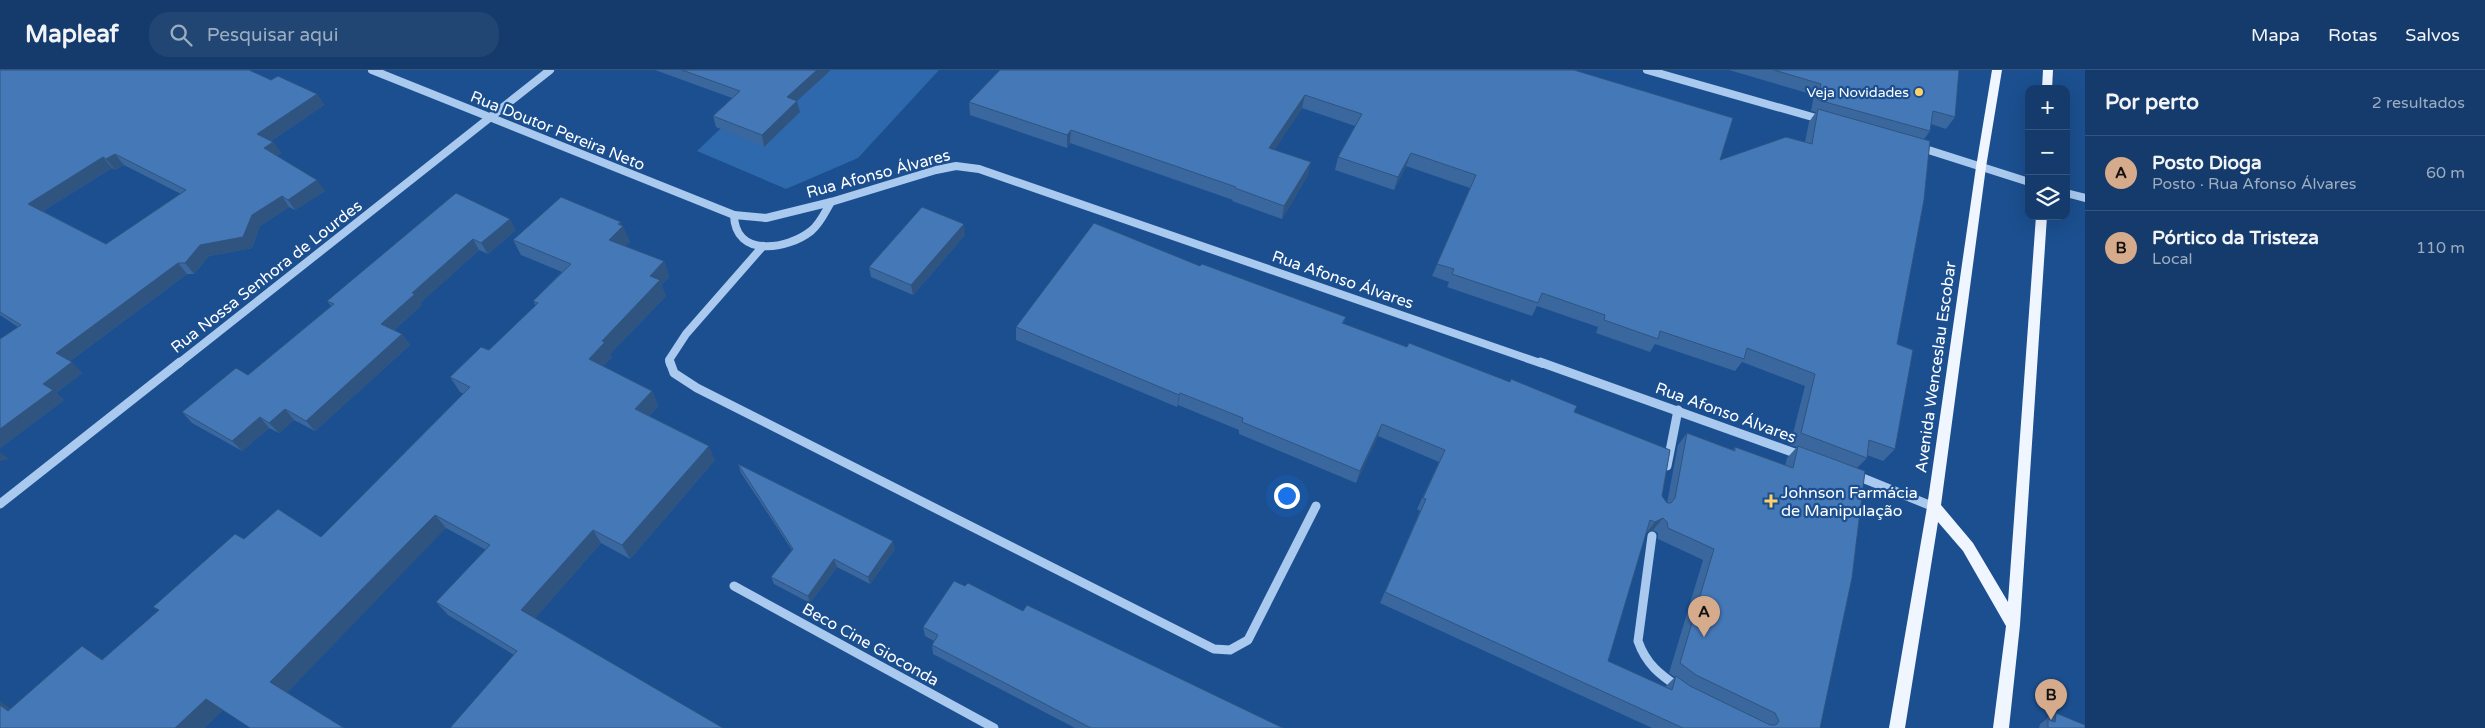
<!DOCTYPE html>
<html lang="pt">
<meta charset="utf-8">
<style>
:root{--surface:#143b6b;--page:#214673;--text:#f1f3f6;--muted:#9dadc1;--line:#33557e;--accent:#d6ab8b}
body{margin:0;font-family:"Varela Round",sans-serif;background:var(--page);color:var(--text)}
.controls{position:absolute;right:15px;top:15px;display:grid;overflow:hidden;border-radius:10px;box-shadow:0 5px 20px #0002}
.controls button{width:45px;height:45px;display:grid;place-items:center;padding:0;border:0;border-bottom:1px solid var(--line);background:var(--surface);color:var(--text);font:25px sans-serif}
.you{position:absolute;left:1286px;top:425px;width:18px;height:18px;margin:-12px;border:4px solid #fff;border-radius:50%;background:#1a73e8;box-shadow:0 0 0 8px #1a73e833}
.badge{display:grid;place-items:center;width:32px;height:32px;border-radius:50%;background:var(--accent);color:#111;font-size:16px;font-weight:700}
.pin{position:absolute;translate:-50% -41px;filter:drop-shadow(0 1px 2px #0008)}
.pin::after{content:'';position:absolute;top:26px;width:18px;height:15px;background:inherit;clip-path:polygon(0 0,100% 0,50% 100%)}
.list{margin:0;padding:0;list-style:none}
h2{display:flex;justify-content:space-between;align-items:center;height:65px;margin:0;padding:0 20px;font-size:21px}
h2 small{font-size:16px;font-weight:400;color:var(--muted)}
.list li{display:grid;grid-template-columns:32px 1fr auto;gap:15px;align-items:center;box-sizing:border-box;height:75px;padding:0 20px;border-top:1px solid var(--line)}
.list b{display:block;font-size:19px;white-space:nowrap}
.list p{margin:0;font-size:16px;white-space:nowrap;color:var(--muted)}
.list em{font-size:16px;font-style:normal;color:var(--muted)}
.icon{flex:none;width:28px;height:28px;fill:none;stroke:currentColor;stroke-width:2;stroke-linecap:round;stroke-linejoin:round}
.map{position:relative;flex:none;width:2085px;height:658px;overflow:hidden}
header{display:flex;align-items:center;gap:30px;box-sizing:border-box;height:70px;padding:0 25px;background:var(--surface);border-bottom:1px solid var(--line)}
header strong{font-size:24px}
nav{display:flex;gap:28px;margin-inline-start:auto;font-size:18px}
.search{width:350px;height:45px;background:var(--page);display:flex;align-items:center;gap:12px;box-sizing:border-box;padding:0 18px;border-radius:20px;color:var(--muted);font-size:19px}
main{display:flex}
aside{flex:1;background:var(--surface)}
.map>svg:first-child{display:block}
</style>
<header>
<strong>Mapleaf</strong>
<div class="search"><svg class="icon" aria-label="search" viewBox="0 0 24 24"><circle cx="10" cy="10" r="6"/><path d="M15 15l6 6"/></svg>Pesquisar aqui</div>
<nav><a>Mapa</a><a>Rotas</a><a>Salvos</a></nav>
</header>
<main>
<div class="map">
<svg width="2085" height="658" viewBox="0 0 2085 658">
<rect width="100%" height="100%" fill="#1b4f8f"/>
<path fill="#2e69ad" d="M782,0H939L858,88L786,119L697,81Z"/>
<g fill="none" stroke-linecap="round" stroke-linejoin="round">
<g stroke="#a9c9ee" stroke-width="8">
<path d="M372,0L734,145L766,148L831,132L936,100L956,96L979,99L1543,294"/>
<path d="M1647,0L1823,50"/>
<path d="M1919,77L2029,112"/>
<path d="M2066,123L2085,128"/>
<path d="M734,145C735,188 787,180 811,161C820,154 825,142 831,132"/>
<path d="M178,294L550,0"/>
<path d="M670,294L669,290L686,264L763,176"/>
</g>
<g stroke="#a9c9ee" stroke-width="9">
<path d="M670,292L674,303L697,318L1214,579L1230,580L1248,570L1316,436"/>
<path d="M1540,292L1803,386"/>
<path d="M1667,396L1678,340"/>
<path d="M1855,405L1934,437"/>
<path d="M0,434L180,292"/>
<path d="M1652,466L1638,571C1646,594 1660,605 1680,618"/>
<path d="M734,516L994,658"/>
</g>
<g fill="#f0f6ff" fill-rule="evenodd">
<path d="M1992,0H2002L1986,97L1941,435L1973,473L2008,532L2036,146H2047L2020,555L2009,658H1993L2006,556L1963,481L1938,452L1905,658H1889L1927,437L1976,97Z"/>
<path d="M2043,0H2053L2052,19H2042Z"/>
</g>
</g>
<g fill="#3a679d" fill-rule="evenodd">
<path d="M0,0L271,10L317,24L324,35L271,71L273,72L281,83L277,86L325,121L295,140L289,137L260,156L252,178L209,186L194,204H187L70,291L82,303L56,323L64,330L0,378V269L18,257L0,245ZM124,95L181,124L106,174L43,141L112,98L115,100Z"/>
<path d="M655,0H831L797,31L800,42L764,77L716,57L713,46L732,28Z"/>
<path d="M1574,0L1720,90L1805,72L1809,52L1816,42L1811,41L1814,25L1729,0H1959L1955,47L1946,59L1931,54L1930,61L1924,69L1897,274L1895,379L1883,391L1867,385V388L1857,398L1820,658H1652L1380,533L1420,441L1417,439L1439,392L1378,366L1356,413L1239,364V360L1178,335L1177,337L1016,270V257L1200,196L1346,247L1343,254L1574,342L1662,426L1667,433L1678,375L1687,363L1733,380L1735,377L1785,396L1787,388L1797,377L1790,375L1805,316L1742,292L1735,301L1655,274L1650,282L1596,263L1598,257L1537,236L1532,246L1447,217L1449,212L1432,206L1470,118L1406,96L1394,120L1335,100L1338,87L1355,56L1302,38L1274,80L1308,105L1282,149L1232,131L1233,130L1070,73L1067,78L970,45L969,32ZM1653,460L1658,463V469L1703,490L1669,603L1675,607L1665,617L1608,591L1646,463Z"/>
<path d="M456,123L516,160L488,184L479,180L420,233L422,235L394,260L402,264L410,275L315,361L294,350L279,363L269,358L242,381L192,353L182,342L248,305L331,236L327,231Z"/>
<path d="M622,156L630,172L625,176L664,191L669,207L661,215L666,226L610,284L612,287L603,296L652,321L658,336L649,346L715,390L630,489L601,473L535,548L723,658L514,585L448,545L436,532L486,480L446,458L223,640L204,658H0L11,639L103,589L244,469L321,467L464,324L460,322L450,307L489,280L536,236L533,231L562,202L521,185L513,170Z"/>
<path d="M965,165L913,225L871,207L869,197Z"/>
<path d="M738,394L895,479L870,514L837,497L810,533L774,514L771,507L792,480L741,403Z"/>
<path d="M965,516L1023,541L1283,658H1075L933,584L932,575L934,571L925,566L923,557Z"/>
<path d="M2056,643L2085,658H2039L2040,654L2047,649L2048,647Z"/>
</g>
<g fill="#305480">
<path d="M817,0H831L797,31L800,42L764,77L762,65L787,27Z"/>
<path d="M317,24L324,35L265,75L257,64Z"/>
<path d="M1305,25L1302,38L1267,91L1269,78Z"/>
<path d="M1071,60L1070,73L1067,78V65Z"/>
<path d="M273,72L281,83L272,89L264,78Z"/>
<path d="M1411,83L1406,96L1394,120L1398,107Z"/>
<path d="M115,84L124,95L115,100L106,89Z"/>
<path d="M103,87L112,98L38,144L28,134Z"/>
<path d="M1311,92L1308,105L1282,149L1284,136Z"/>
<path d="M317,110L325,121L295,140L288,130Z"/>
<path d="M282,126L289,137L260,156L252,178L209,186L194,204L185,193L200,175L252,145Z"/>
<path d="M510,149L516,160L488,184L481,173Z"/>
<path d="M621,152L623,157V156L630,172L616,185L609,170L618,154Z"/>
<path d="M964,154L965,165L913,225L911,215Z"/>
<path d="M473,169L479,180L420,233L422,235L388,265L381,254L412,223Z"/>
<path d="M664,191L669,207L661,215L666,226L610,284L612,287L597,304L589,289L650,206Z"/>
<path d="M178,193L187,204L67,293L56,283Z"/>
<path d="M402,264L410,275L315,361L306,351Z"/>
<path d="M72,292L82,303L56,323L64,330L0,378V359L43,314Z"/>
<path d="M652,321L658,336L642,353L635,339Z"/>
<path d="M1180,323L1178,335L1177,337L1179,325Z"/>
<path d="M285,339L294,350L279,363L269,353Z"/>
<path d="M260,347L269,358L242,381L232,371Z"/>
<path d="M1382,354L1378,366L1356,413L1360,401Z"/>
<path d="M709,376L715,390L630,489L622,475Z"/>
<path d="M0,382L9,389L0,391Z"/>
<path d="M435,445L446,458L286,624L270,612Z"/>
<path d="M1663,448L1653,460L1646,463L1655,452Z"/>
<path d="M593,460L601,473L531,553L521,540Z"/>
<path d="M893,471L895,479L870,514L868,507Z"/>
<path d="M834,489L837,497L810,533L808,526Z"/>
<path d="M82,576L101,588L120,602L102,590Z"/>
<path d="M206,629L223,640L204,658H175Z"/>
<path d="M0,631L29,652L8,641L0,635Z"/>
</g>
<g fill="#4478b7" stroke="#305480" fill-rule="evenodd">
<path d="M0,0H249L271,10L278,6L317,24L257,64L273,72L264,78L317,110L288,130L282,126L252,145L243,167L200,175L185,193H178L56,283L72,292L43,314L53,320L0,359V269L21,255L0,242ZM115,84L186,120L106,174L28,134L103,87L106,89Z"/>
<path d="M682,0H817L787,27L797,31L762,65L713,46L740,21Z"/>
<path d="M1000,0H1574L1733,48L1720,90L1786,67L1812,74L1818,39L1930,71L1924,130L1897,274L1913,280L1895,379L1869,370L1867,388L1801,363L1815,304L1747,278L1744,289L1660,261L1658,269L1604,250L1605,245L1542,223L1538,233L1452,204L1454,199L1437,194L1476,105L1411,83L1398,107L1338,87L1362,44L1305,25L1269,78L1311,92L1284,136L1235,118L1236,117L1071,60L1067,65L969,32Z"/>
<path d="M1774,0H1959L1955,47L1933,41L1930,61L1818,30L1821,14Z"/>
<path d="M456,123L510,149L481,173L473,169L412,223L415,224L381,254L402,264L306,351L285,339L269,353L260,347L232,371L182,342L236,298L248,305L334,234L327,231Z"/>
<path d="M561,127L621,152L618,154L623,156L609,170L664,191L650,206L660,210L602,271L605,272L589,289L652,321L635,339L709,376L622,475L593,460L521,540L723,658H450L517,581L436,532L490,475L435,445L270,612L344,658H250L206,629L175,658H0V635L8,641L82,576L102,590L159,540L153,537L235,464L244,469L278,439L321,467L470,317L450,307L481,277L489,280L538,233L533,231L571,194L513,170Z"/>
<path d="M922,137L964,154L911,215L869,197Z"/>
<path d="M1094,153L1200,196L1202,194L1346,247L1342,253L1407,277L1409,273L1510,312L1511,309L1577,336L1574,342L1670,380L1662,426L1667,433H1671L1675,428L1687,363L1735,381V377L1793,398L1798,376L1865,401L1852,508L1820,658H1683L1385,522L1426,429L1423,428L1445,380L1382,354L1360,401L1242,352L1243,348L1180,323L1179,325L1016,257ZM1663,448L1667,452L1668,458L1714,479L1680,593L1696,605L1775,643L1779,651L1776,655H1770L1690,616L1676,606L1672,620L1608,591L1650,450L1655,452Z"/>
<path d="M738,394L893,471L868,507L834,489L808,526L771,507L793,479Z"/>
<path d="M954,511L965,516L968,513L1023,541L1027,535L1283,658H1091L932,575L938,565L923,557Z"/>
<path d="M2056,643L2085,655V658H2048V649L2055,652Z"/>
</g>
<g fill="#ffd166" stroke="#1b4f8f" stroke-width="2">
<circle cx="1919" cy="22" r="5"/>
<path d="M1768.5 423.5h5v5h5v5h-5v5h-5v-5h-5v-5h5z"/>
</g>
<g text-anchor="middle" stroke-width="4.5" stroke-linejoin="round" paint-order="stroke">
<g font-size="14" fill="#fff" stroke="#1b4f8f" text-anchor="end">
<text x="1909" y="27">Veja Novidades</text>
</g>
<g font-size="16" fill="#fff" stroke="#1b4f8f">
<text transform="translate(558 60) rotate(22)" y="6">Rua Doutor Pereira Neto</text>
<text transform="translate(878 103) rotate(-15)" y="6">Rua Afonso Álvares</text>
<text transform="translate(266 206) rotate(-38)" y="6">Rua Nossa Senhora de Lourdes</text>
<text transform="translate(1343 209) rotate(19)" y="6">Rua Afonso Álvares</text>
<text transform="translate(1935 297) rotate(-82)" y="6">Avenida Wenceslau Escobar</text>
<text transform="translate(1726 342) rotate(20)" y="6">Rua Afonso Álvares</text>
<text transform="translate(871 574) rotate(29)" y="6">Beco Cine Gioconda</text>
</g>
<g font-size="16" fill="#fff" stroke="#1b4f8f" text-anchor="start">
<text x="1781" y="428">Johnson Farmácia<tspan x="1781" dy="18">de Manipulação</tspan></text>
</g>
</g>
</svg>
<div class="controls">
<button>+</button>
<button>−</button>
<button><svg class="icon" aria-label="layers" viewBox="0 0 24 24"><path d="M12 4l9 5-9 5-9-5zM3 14l9 5 9-5"/></svg></button>
</div>
<div class="you"></div>
<div class="pin badge" style="left:1704px;top:567px">A</div>
<div class="pin badge" style="left:2051px;top:650px">B</div>
</div>
<aside>
<h2>Por perto<small>2 resultados</small></h2>
<ul class="list">
<li><span class="badge">A</span><div><b>Posto Dioga</b><p>Posto · Rua Afonso Álvares</p></div><em>60 m</em></li>
<li><span class="badge">B</span><div><b>Pórtico da Tristeza</b><p>Local</p></div><em>110 m</em></li>
</ul>
</aside>
</main>
